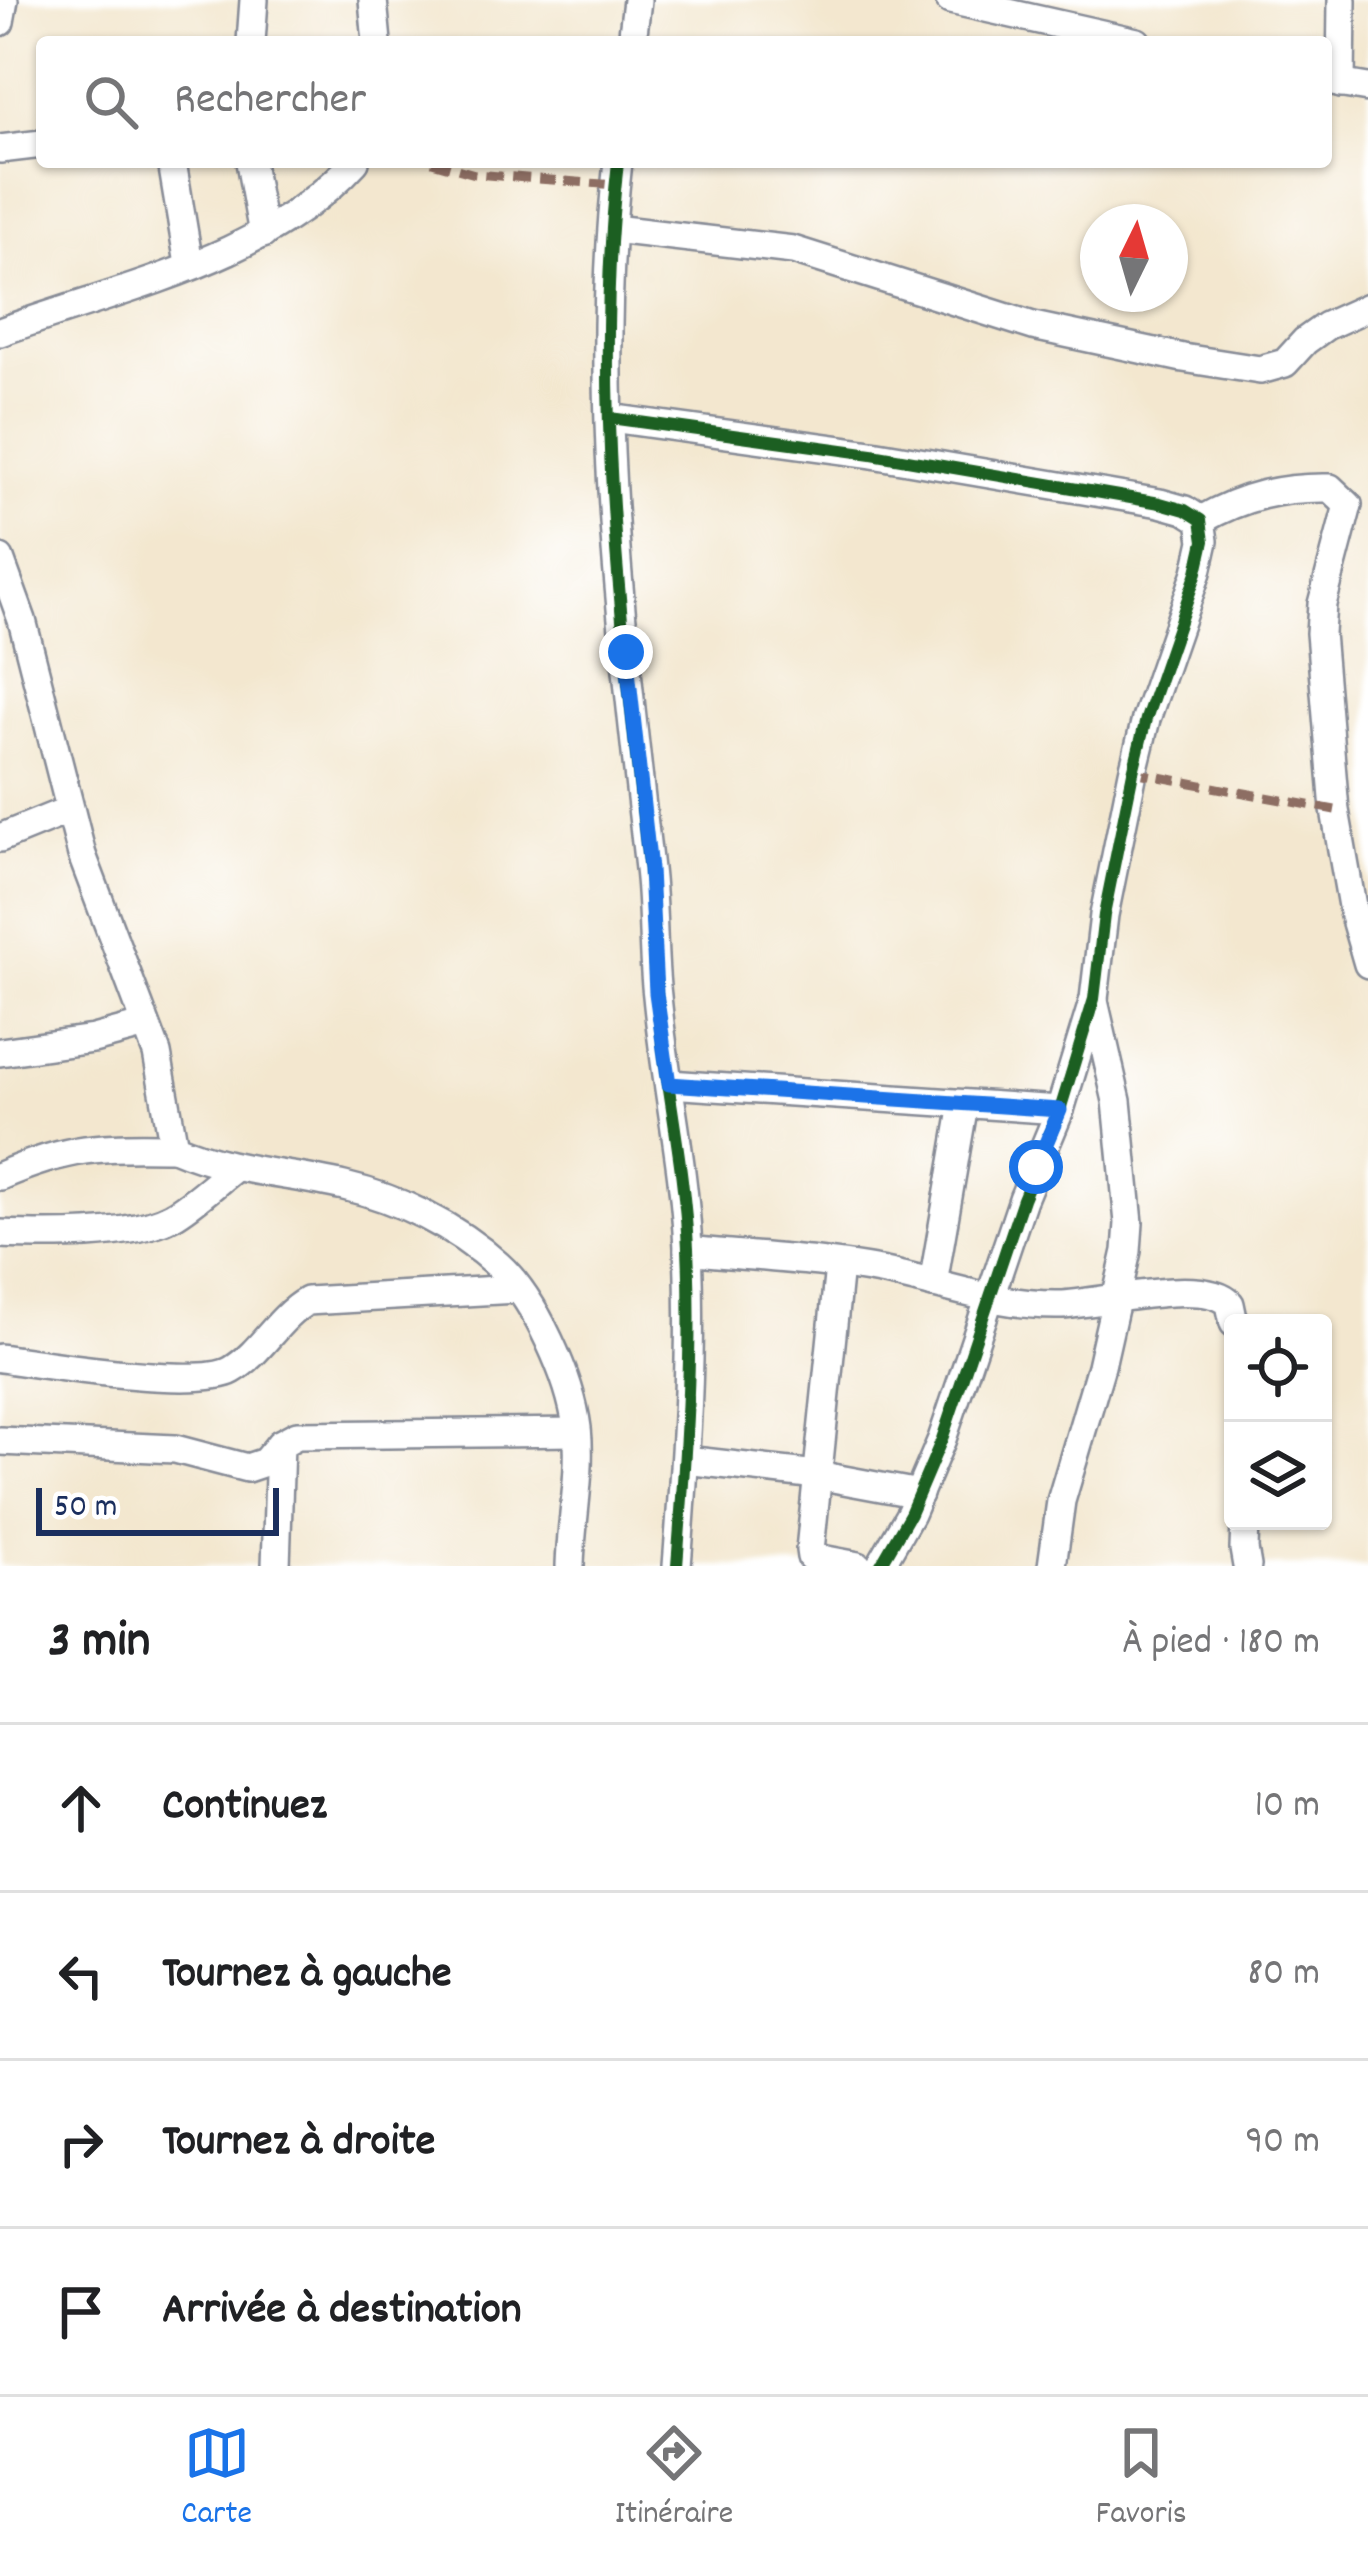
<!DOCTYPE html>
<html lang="fr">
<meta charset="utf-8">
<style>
:root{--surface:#fff;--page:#f6f6f6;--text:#202124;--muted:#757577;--line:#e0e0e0;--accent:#1a73e8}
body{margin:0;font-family:Dekko,sans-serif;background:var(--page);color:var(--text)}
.controls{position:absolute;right:36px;bottom:36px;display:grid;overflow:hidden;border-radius:12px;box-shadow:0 3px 9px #0004}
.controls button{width:108px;height:108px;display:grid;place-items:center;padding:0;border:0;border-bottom:3px solid var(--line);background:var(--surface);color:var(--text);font:60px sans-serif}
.compass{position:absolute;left:1080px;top:204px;width:108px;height:108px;border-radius:50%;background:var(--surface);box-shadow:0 3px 9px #0004;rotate:5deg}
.scale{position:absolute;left:36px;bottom:30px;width:243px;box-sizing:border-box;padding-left:12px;border:6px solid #1b2f5e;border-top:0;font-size:33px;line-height:42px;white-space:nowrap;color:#1b2f5e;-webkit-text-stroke:9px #fff;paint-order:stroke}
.stop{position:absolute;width:36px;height:36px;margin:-27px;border:9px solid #1a73e8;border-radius:50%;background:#fff}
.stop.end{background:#1a73e8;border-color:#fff;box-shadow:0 3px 12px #0008}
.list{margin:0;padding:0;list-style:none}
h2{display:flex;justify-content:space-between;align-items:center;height:156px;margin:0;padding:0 48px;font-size:51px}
h2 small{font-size:39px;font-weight:400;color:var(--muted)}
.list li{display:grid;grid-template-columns:78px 1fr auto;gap:36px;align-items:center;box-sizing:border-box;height:168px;padding:0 48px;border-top:3px solid var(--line)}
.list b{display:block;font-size:45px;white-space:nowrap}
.list em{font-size:39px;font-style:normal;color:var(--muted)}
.icon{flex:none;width:66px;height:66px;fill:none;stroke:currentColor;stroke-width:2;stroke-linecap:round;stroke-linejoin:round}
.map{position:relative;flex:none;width:1368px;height:1566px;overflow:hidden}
.search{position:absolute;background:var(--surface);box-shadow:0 3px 9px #0004;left:36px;right:36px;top:36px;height:132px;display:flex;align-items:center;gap:30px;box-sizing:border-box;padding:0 42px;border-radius:12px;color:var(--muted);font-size:45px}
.sheet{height:828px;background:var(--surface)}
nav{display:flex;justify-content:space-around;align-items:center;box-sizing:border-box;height:168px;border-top:3px solid var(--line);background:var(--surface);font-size:33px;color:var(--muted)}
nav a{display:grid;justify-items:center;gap:6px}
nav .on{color:var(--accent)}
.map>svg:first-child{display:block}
</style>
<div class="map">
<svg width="1368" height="1566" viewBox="0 0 1368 1566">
<rect width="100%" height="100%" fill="#fff"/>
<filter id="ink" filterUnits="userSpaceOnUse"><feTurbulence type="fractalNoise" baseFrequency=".00833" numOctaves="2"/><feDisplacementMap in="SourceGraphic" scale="24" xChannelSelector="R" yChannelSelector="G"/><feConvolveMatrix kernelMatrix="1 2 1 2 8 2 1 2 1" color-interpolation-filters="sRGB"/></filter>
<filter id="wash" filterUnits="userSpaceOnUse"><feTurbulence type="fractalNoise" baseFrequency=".004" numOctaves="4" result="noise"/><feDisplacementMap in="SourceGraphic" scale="48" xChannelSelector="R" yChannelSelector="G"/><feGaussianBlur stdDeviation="2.7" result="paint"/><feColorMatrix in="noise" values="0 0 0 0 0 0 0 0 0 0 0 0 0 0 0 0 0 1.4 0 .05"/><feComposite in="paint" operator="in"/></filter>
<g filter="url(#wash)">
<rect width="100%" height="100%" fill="#f3e7cf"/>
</g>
<g filter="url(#ink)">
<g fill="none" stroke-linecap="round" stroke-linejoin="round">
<defs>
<g id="minor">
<path d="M373,0L377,42"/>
<path d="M950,0L1137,42"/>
<path d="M0,22L4,0"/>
<path d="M251,42L254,0"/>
<path d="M632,42L637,0"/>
<path d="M1326,81L1368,88"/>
<path d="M1341,84L1342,0"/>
<path d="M0,149L42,144"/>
<path d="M172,162L189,264"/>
<path d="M250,162L263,234"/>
<path d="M618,162C591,396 623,637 649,869C654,911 652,954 657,996C665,1081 684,1163 688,1248C693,1354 685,1461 677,1566"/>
<path d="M613,229L793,250L1033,326L1183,358L1260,370L1285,363L1305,341L1326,326L1368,307"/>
<path d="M0,332C120,288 266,260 355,162"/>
<path d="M610,418L872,454L1160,503L1185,510L1201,520L1204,541L1197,572L1146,719L1133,772L1104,915L1094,999L1060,1110L1023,1199L942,1439L910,1514L880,1566"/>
<path d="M1201,520C1243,496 1281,487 1330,488L1348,505L1322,604L1320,633L1335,810L1353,912L1368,964"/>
<path d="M0,559L22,620L82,855L157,1053L174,1147C232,1172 284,1172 344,1186C400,1199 455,1226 498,1265C535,1298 571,1379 577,1428C582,1472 571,1522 570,1566"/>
<path d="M0,838L69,810"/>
<path d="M0,1052L93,1039L146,1025"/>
<path d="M669,1084L1060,1110"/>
<path d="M0,1176C70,1146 100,1146 174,1147"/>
<path d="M0,1234C46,1236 131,1238 172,1216C193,1204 214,1184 233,1169"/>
<path d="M688,1250C751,1257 817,1259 880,1271C940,1283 998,1306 1060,1305C1097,1304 1205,1276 1230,1304L1234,1323"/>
<path d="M839,1266L810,1550L811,1557L858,1566"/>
<path d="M933,1284L964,1104"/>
<path d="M0,1358C42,1364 200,1389 232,1370C262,1352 277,1318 307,1301L516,1289"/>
<path d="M0,1441L175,1449L247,1468L265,1462L280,1444L297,1435L577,1432"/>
<path d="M685,1460L817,1475L919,1494"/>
<path d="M1245,1521L1244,1549L1247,1566"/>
<path d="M276,1566L280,1444"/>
<path d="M1052,1566L1061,1501L1101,1366L1127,1251L1129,1223L1117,1101L1094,1001"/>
</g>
</defs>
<use href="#minor" stroke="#878b96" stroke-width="32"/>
<use href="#minor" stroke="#fff" stroke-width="27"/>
<g stroke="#8d6e63" stroke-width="9" stroke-dasharray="18 9" stroke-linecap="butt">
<path d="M432,162L475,174L615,185"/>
<path d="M1133,772L1335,810"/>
</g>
<defs>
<g id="cycleway">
<path d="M618,162C591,396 623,637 649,869C654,911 652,954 657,996C665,1081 684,1163 688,1248C693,1354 685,1461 677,1566"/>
<path d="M610,418L872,454L1160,503L1185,510L1201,520L1204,541L1197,572L1146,719L1133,772L1104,915L1094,999L1060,1110L1023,1199L942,1439L910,1514L880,1566"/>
</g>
</defs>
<use href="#cycleway" stroke="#fff" stroke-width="20"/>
<use href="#cycleway" stroke="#1b5e20" stroke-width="12"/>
</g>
</g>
<g fill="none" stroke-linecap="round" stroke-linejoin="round" filter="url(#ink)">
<path stroke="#1a73e8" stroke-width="15" d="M626,652L650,869L656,993L669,1084L1060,1110L1036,1167"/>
</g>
</svg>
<div class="controls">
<button><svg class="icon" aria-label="locate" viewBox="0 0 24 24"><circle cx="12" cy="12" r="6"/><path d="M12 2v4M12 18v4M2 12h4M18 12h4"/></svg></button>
<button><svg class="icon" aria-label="layers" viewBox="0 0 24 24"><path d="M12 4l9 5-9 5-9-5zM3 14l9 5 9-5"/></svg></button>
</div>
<svg class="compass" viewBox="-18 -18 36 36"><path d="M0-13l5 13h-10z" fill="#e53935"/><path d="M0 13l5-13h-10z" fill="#757577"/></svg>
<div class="scale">50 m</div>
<div class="stop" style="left:1036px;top:1167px"></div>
<div class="stop end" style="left:626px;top:652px"></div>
<div class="search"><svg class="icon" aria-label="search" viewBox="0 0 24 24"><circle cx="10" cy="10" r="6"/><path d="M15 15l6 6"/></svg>Rechercher</div>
</div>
<section class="sheet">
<h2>3 min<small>À pied · 180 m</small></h2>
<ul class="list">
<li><svg class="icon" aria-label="ahead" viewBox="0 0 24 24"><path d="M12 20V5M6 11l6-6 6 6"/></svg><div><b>Continuez</b></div><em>10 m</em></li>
<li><svg class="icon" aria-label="left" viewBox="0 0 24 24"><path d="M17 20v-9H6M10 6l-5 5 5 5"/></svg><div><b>Tournez à gauche</b></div><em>80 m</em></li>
<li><svg class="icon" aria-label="right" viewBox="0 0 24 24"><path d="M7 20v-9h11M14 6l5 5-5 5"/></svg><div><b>Tournez à droite</b></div><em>90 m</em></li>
<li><svg class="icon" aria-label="arrive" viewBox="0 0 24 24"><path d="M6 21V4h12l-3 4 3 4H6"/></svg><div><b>Arrivée à destination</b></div></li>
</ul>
</section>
<nav>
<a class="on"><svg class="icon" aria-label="map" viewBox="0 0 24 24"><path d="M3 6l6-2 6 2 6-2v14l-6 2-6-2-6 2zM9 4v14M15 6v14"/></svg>Carte</a>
<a><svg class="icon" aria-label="directions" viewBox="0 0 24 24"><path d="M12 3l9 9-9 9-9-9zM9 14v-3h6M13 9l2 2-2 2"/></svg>Itinéraire</a>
<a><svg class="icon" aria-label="saved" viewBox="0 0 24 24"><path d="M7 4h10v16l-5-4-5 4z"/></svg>Favoris</a>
</nav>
